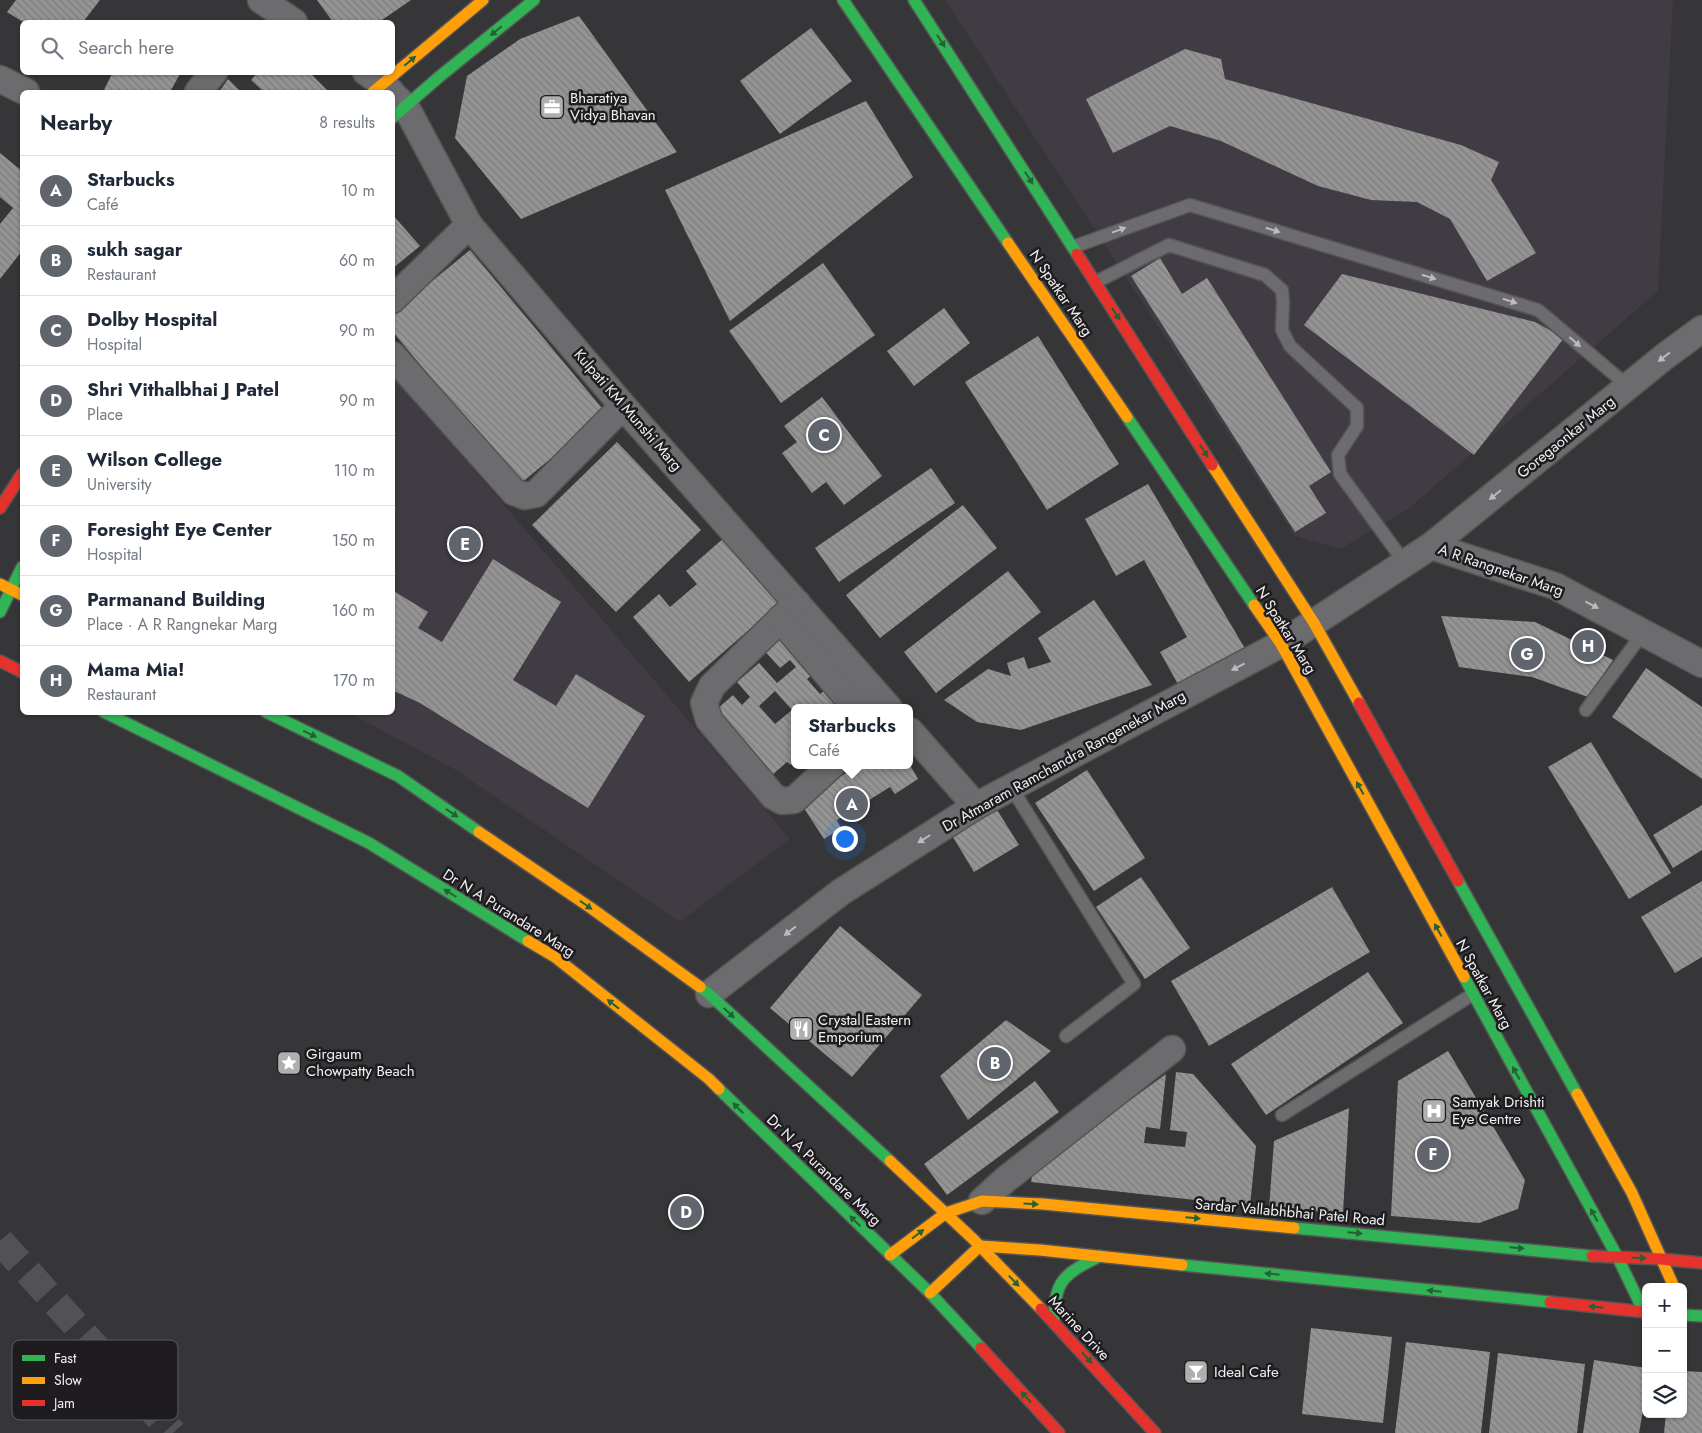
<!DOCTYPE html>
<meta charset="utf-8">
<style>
:root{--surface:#fff;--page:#f2f2f3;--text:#1f2937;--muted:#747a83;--line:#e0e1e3;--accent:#60656d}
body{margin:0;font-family:Jost,sans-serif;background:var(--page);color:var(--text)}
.controls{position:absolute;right:15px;bottom:15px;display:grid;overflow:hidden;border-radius:8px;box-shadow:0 1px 4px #0004}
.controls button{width:45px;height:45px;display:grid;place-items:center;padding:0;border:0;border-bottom:1px solid var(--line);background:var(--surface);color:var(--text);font:25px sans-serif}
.you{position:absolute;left:844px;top:838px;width:18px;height:18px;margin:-12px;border:4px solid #fff;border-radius:50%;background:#1a73e8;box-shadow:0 0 0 8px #1a73e833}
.badge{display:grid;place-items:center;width:32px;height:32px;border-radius:50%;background:var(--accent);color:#fff;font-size:16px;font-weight:700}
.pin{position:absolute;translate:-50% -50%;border:2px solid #fff;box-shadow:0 1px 5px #0006}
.popup{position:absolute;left:791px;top:704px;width:122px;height:65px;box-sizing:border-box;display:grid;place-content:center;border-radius:8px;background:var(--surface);filter:drop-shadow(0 1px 4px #0005);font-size:16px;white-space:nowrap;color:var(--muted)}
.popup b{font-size:19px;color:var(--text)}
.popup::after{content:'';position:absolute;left:50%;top:100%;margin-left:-10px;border:10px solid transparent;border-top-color:var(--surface)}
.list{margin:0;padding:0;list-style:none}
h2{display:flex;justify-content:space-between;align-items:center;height:65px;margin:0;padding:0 20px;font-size:21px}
h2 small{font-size:16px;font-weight:400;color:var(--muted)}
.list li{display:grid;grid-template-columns:32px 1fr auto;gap:15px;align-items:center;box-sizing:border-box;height:70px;padding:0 20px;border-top:1px solid var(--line)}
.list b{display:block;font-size:19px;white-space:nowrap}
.list p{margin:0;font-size:16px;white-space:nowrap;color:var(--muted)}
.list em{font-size:16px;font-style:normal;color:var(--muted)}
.icon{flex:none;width:28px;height:28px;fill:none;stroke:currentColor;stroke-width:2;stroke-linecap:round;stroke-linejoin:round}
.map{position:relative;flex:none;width:1702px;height:1433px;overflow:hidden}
.search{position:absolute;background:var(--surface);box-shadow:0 1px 4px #0004;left:20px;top:20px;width:375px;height:55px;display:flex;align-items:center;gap:12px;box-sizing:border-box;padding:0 18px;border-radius:8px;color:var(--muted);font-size:19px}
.panel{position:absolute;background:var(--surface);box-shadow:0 1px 4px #0004;left:20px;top:90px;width:375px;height:625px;border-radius:8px}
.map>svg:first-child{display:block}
</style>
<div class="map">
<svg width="1702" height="1433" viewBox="0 0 1702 1433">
<defs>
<pattern id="building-back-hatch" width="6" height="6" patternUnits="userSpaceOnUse" patternTransform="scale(1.25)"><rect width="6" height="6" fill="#959495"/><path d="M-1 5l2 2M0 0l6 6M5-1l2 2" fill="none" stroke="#7e7d7e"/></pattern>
</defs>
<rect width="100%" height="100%" fill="#363537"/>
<g fill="#413b43">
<path d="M945,0H1673L1658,291L1407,510L1340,549L1295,536Z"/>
<path d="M393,375L790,839L680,922L454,769L349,713L392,712Z"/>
</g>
<g fill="url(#building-back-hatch)" fill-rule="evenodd">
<path d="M16,0H100L83,22H23L7,12Z"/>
<path d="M317,0H411L379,22H333Z"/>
<path d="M579,16L677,152L521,219L455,138L467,76L520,39Z"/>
<path d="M811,28L852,81L780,134L740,81Z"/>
<path d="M1185,49L1221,59L1225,79L1461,145L1499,162L1491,180L1536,253L1487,281L1450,219L1417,202L1371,200L1318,186L1221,141L1170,126L1113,153L1086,99Z"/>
<path d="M113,72H181L170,92H103Z"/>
<path d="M258,72H309L329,92H264L251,80Z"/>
<path d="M228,79L241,92H219Z"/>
<path d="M866,101L913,177L730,321L665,190Z"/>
<path d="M0,153L22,171V251L0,279V224L13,208L0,197Z"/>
<path d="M392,214L420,246L392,269Z"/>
<path d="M470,250L606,413L520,484L392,331V314Z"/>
<path d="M1160,258L1182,294L1207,278L1331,472L1309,486L1326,513L1295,532L1131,276Z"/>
<path d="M823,263L875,335L781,403L729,331Z"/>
<path d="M1342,274L1535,322L1564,338L1474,455L1304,325Z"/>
<path d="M944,308L970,343L914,386L887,351Z"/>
<path d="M1038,336L1119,464L1047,510L965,382Z"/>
<path d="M822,397L882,476L844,505L826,482L812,493L782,453L797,442L784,426Z"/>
<path d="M617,442L701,530L616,612L532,525Z"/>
<path d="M931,468L955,503L839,582L815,548Z"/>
<path d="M1148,484L1247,652L1179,686L1160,652L1187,637L1144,560L1116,576L1085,519Z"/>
<path d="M963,505L997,548L880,638L846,595Z"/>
<path d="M725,537L781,602L689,682L633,617L659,594L670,607L697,584L686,571Z"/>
<path d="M493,559L561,602L513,680L556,706L576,674L645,716L588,808L420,703L392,690V590L428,612L418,628L442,642Z"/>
<path d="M1008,571L1041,612L936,693L904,652Z"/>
<path d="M1094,600L1152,685L1021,730L977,722L944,700L988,669L1011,676L1007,663L1024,657L1028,669L1051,662L1038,638Z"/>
<path d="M1441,616L1535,622L1613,660L1588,697L1532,677L1459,667Z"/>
<path d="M782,627L819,669L807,679L820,694L832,684L853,708H794V762L791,765L787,762L764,782L708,717L733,695L742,705L750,697L737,682L759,663L777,683L796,667L790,660L780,668L760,646ZM775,691L792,710L775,724L759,706Z"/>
<path d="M1646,668L1702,707V779L1612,717Z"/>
<path d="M1591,742L1671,873L1629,899L1548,767Z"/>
<path d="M859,765H910L918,779L895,794L890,787L837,820L841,828L824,839L800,802Z"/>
<path d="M1087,770L1145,858L1094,891L1035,803Z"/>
<path d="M994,805L1019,845L974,872L950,832Z"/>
<path d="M1702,805V850L1673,868L1653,835Z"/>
<path d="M1141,877L1190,948L1145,979L1096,907Z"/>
<path d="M1702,881V957L1675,973L1641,917Z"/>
<path d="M1332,887L1370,952L1209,1046L1171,981Z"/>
<path d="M840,926L922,995L852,1077L770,1008Z"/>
<path d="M1368,972L1403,1023L1266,1115L1231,1064Z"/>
<path d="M1006,1020L1051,1051L968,1120L940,1076Z"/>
<path d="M1448,1051L1525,1180L1518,1209L1479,1223L1391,1216L1398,1081Z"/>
<path d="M1176,1072L1193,1074L1256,1146L1250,1206L1031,1182L1033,1171L1166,1074L1160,1129L1146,1127L1144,1143L1185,1147L1187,1132L1170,1130Z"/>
<path d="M1035,1081L1059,1112L947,1195L924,1164Z"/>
<path d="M1349,1108L1343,1213L1269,1208L1274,1141Z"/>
<path d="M1311,1328L1392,1337L1383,1423L1302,1414Z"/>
<path d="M1406,1342L1490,1352L1481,1433H1395Z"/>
<path d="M1498,1353L1585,1364L1577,1433H1489Z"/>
<path d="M1594,1360L1646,1368V1393L1639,1433H1583Z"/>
<path d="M1683,1371L1702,1372V1433H1664L1666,1414H1683Z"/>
</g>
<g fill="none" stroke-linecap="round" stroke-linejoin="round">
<path stroke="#525153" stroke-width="28" stroke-dasharray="28 14" stroke-linecap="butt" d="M0,1241L173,1433"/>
<defs>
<g id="lane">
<path d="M1073,247L1190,205L1538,310L1628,386"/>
<path d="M1096,282L1169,245L1265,275L1282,290L1283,302L1282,330L1290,346L1357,408V426L1338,455L1340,474L1405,563"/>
<path d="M1586,710L1643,633"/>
<path d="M1011,787L1134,984L1066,1036"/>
<path d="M1282,1115L1473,994"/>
</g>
<g id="street">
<path d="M261,0L294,22"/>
<path d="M366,72L383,84L391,92"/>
<path d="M0,79L26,92"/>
<path d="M198,92L214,72"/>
<path d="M392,94L406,107L469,225L623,406L889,708"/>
<path d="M392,300L469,225"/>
<path d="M392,355L514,492L525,496L536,494L623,406"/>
<path d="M1431,546L1555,586L1702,664"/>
<path d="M797,603L712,686L704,703L709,720L773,796L782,801L794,800L832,765"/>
<path d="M780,619L856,708"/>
<path d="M910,731L976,806"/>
<path d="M709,994L841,892L976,806L1281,644L1431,546L1664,357L1702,329"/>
<path d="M982,1201L1005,1180L1172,1049"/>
</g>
<g id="fast">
<path d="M843,0L1008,243"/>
<path d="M914,0L1077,254"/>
<path d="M392,118L439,77L534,0"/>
<path d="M1127,417L1254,605"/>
<path d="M0,612L22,567"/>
<path d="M104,712L369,843L528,941"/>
<path d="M266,712L398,776L479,832"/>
<path d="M1458,881L1577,1094"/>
<path d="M1464,977L1618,1258L1644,1312"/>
<path d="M700,987L709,994L890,1161"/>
<path d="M719,1089L930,1293L981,1348"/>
<path d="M1294,1228L1592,1256"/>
<path d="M1182,1265L1550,1302"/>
<path d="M1683,1315L1702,1316"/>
<path d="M1054,1322C1054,1280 1064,1274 1100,1256"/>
</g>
<g id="slow">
<path d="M373,92L483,0"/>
<path d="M1008,243L1127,417"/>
<path d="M1212,465L1314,623L1359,703"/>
<path d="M0,584L22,595"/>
<path d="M1254,605L1281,644L1464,977"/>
<path d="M479,832L591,908L700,987"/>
<path d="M528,941L555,957L709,1079L719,1089"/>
<path d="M1577,1094L1632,1193L1674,1287"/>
<path d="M890,1161L973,1239L1041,1309"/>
<path d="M890,1255L946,1213L982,1201L1043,1204L1294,1228"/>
<path d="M930,1293L980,1246L1040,1250L1182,1265"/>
</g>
<g id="jam">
<path d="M1077,254L1212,465"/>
<path d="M0,508L22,474"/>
<path d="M0,661L22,672"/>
<path d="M1359,703L1458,881"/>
<path d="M1592,1256L1661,1259L1702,1263"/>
<path d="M1550,1302L1646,1312"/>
<path d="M1041,1309L1155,1433"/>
<path d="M981,1348L1059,1433"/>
</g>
</defs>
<use href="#lane" stroke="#555455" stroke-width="15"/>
<use href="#street" stroke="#555455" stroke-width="29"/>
<use href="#fast" stroke="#555455" stroke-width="14"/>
<use href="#slow" stroke="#555455" stroke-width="14"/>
<use href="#jam" stroke="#555455" stroke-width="14"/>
<use href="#lane" stroke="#6c6b6d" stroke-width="12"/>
<use href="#street" stroke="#6c6b6d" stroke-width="26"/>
<use href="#fast" stroke="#30b455" stroke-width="11"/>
<use href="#slow" stroke="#ff9f0a" stroke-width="11"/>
<use href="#jam" stroke="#e5322d" stroke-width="11"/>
</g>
<defs><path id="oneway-solid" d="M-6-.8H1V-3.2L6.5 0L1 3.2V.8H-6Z" transform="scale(1.25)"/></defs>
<g fill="#266037">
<use href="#oneway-solid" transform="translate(496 31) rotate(141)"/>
<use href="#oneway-solid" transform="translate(941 41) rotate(57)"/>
<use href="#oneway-solid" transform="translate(410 61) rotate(-40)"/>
<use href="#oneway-solid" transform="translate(1029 178) rotate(57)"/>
<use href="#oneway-solid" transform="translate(1116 314) rotate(57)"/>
<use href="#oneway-solid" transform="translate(1204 451) rotate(57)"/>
<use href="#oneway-solid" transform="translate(310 734) rotate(26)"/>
<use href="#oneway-solid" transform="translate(1360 788) rotate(-119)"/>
<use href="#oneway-solid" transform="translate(452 813) rotate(34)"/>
<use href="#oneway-solid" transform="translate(450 893) rotate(-148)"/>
<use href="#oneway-solid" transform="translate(586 905) rotate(35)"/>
<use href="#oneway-solid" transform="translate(1438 930) rotate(-119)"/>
<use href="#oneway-solid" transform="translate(613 1004) rotate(-142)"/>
<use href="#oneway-solid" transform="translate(729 1013) rotate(43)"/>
<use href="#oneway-solid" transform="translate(1516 1073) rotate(-119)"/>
<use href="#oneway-solid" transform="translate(738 1108) rotate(-136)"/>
<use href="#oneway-solid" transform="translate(1031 1204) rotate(3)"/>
<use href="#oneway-solid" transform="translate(1594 1215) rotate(-119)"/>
<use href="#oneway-solid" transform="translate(1193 1218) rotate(5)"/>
<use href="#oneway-solid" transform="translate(855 1221) rotate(-136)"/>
<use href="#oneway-solid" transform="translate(1355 1233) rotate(5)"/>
<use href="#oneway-solid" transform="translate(918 1234) rotate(-37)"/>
<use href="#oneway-solid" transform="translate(1517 1248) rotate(5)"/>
<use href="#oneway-solid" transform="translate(1639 1258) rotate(1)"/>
<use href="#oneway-solid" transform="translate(1272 1274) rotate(-174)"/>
<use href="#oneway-solid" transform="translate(1014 1281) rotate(46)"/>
<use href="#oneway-solid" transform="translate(1434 1291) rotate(-174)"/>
<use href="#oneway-solid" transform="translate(1596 1307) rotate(-174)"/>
<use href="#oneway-solid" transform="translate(1087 1358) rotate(48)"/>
<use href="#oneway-solid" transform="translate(1026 1397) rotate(-133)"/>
</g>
<g fill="#bcbabc">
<use href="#oneway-solid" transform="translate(1119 230) rotate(-20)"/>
<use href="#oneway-solid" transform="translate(1273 230) rotate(17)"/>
<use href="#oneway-solid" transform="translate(1429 277) rotate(17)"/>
<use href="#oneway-solid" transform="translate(1510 301) rotate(17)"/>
<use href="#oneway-solid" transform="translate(1575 342) rotate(41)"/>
<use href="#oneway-solid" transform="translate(1664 357) rotate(142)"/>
<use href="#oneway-solid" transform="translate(1495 495) rotate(141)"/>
<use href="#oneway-solid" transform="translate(1592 605) rotate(28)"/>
<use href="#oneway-solid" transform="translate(1238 667) rotate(152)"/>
<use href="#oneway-solid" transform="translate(924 839) rotate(148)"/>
<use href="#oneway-solid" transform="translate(790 931) rotate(142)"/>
</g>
<defs>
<symbol id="office-square" viewBox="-11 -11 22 22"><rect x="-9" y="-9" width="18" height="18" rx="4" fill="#b0aeb0" stroke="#1e1c1e"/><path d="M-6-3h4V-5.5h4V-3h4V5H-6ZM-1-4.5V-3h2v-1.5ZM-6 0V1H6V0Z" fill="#fff"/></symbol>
<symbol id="restaurant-square" viewBox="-11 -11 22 22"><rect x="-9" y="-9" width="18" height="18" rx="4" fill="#b0aeb0" stroke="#1e1c1e"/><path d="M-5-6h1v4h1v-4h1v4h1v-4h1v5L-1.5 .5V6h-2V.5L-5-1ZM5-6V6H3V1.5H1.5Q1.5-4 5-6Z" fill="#fff"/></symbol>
<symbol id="sight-square" viewBox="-11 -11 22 22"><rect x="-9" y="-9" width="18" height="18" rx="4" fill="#b0aeb0" stroke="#1e1c1e"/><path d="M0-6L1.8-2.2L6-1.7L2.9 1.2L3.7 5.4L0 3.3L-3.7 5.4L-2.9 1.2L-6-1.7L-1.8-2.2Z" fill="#fff"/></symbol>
<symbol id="hospital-square" viewBox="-11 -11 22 22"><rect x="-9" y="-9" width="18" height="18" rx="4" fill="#b0aeb0" stroke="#1e1c1e"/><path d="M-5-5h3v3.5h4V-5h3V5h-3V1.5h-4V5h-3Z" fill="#fff"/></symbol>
<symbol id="bar-square" viewBox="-11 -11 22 22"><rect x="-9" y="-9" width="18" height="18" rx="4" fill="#b0aeb0" stroke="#1e1c1e"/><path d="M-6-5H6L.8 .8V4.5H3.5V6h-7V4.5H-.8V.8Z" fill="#fff"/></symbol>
</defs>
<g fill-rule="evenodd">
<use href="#office-square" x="538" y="93" width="28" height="28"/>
<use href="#restaurant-square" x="787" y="1015" width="28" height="28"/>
<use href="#sight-square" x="275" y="1049" width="28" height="28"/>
<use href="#hospital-square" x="1420" y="1097" width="28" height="28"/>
<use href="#bar-square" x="1182" y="1358" width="28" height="28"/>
</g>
<g text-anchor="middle" stroke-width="5" stroke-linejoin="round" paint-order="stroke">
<g font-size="15" fill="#f1eff1" stroke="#1e1c1e" text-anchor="start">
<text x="570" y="103">Bharatiya<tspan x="570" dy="17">Vidya Bhavan</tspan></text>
<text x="818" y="1025">Crystal Eastern<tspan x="818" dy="17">Emporium</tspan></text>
<text x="306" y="1059">Girgaum<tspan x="306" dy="17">Chowpatty Beach</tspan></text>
<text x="1452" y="1107">Samyak Drishti<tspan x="1452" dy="17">Eye Centre</tspan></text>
<text x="1214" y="1377">Ideal Cafe</text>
</g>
<g font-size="15" fill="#f1eff1" stroke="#1e1c1e">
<text transform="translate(1061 293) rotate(56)" y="5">N Spatkar Marg</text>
<text transform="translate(628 410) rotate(49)" y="5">Kulpati KM Munshi Marg</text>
<text transform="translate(1566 437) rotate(-39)" y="5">Goregaonkar Marg</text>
<text transform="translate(1501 570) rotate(19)" y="5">A R Rangnekar Marg</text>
<text transform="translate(1286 630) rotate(58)" y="5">N Spatkar Marg</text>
<text transform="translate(1064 761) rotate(-29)" y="5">Dr Atmaram Ramchandra Rangenekar Marg</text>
<text transform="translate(509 913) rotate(32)" y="5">Dr N A Purandare Marg</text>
<text transform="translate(1484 984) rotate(61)" y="5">N Spatkar Marg</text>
<text transform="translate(824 1170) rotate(44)" y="5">Dr N A Purandare Marg</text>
<text transform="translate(1290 1212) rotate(5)" y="5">Sardar Vallabhbhai Patel Road</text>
<text transform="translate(1079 1328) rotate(47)" y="5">Marine Drive</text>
</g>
</g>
<rect x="12" y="1340" width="166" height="80" rx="8" fill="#1e1c1e" stroke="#5d5b5d" stroke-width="1"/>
<rect x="22" y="1355" width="23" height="6" fill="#30b455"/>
<rect x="22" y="1377" width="23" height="7" fill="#ff9f0a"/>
<rect x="22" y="1400" width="23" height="6" fill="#e5322d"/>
<g font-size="14" fill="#f1eff1">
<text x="54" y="1363">Fast</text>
<text x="54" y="1385">Slow</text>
<text x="54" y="1408">Jam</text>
</g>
</svg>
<div class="controls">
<button>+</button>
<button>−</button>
<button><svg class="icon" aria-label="layers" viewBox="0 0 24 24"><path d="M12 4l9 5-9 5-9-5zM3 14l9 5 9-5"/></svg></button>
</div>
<div class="you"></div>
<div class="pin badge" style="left:852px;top:804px">A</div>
<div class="popup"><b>Starbucks</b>Café</div>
<div class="pin badge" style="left:995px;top:1063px">B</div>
<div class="pin badge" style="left:824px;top:435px">C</div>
<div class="pin badge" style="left:686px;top:1212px">D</div>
<div class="pin badge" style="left:465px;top:544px">E</div>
<div class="pin badge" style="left:1433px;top:1154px">F</div>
<div class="pin badge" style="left:1527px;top:654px">G</div>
<div class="pin badge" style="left:1588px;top:646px">H</div>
<div class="search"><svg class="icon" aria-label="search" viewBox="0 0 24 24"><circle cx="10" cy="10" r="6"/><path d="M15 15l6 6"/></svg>Search here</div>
<section class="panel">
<h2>Nearby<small>8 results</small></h2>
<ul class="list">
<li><span class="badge">A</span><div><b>Starbucks</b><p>Café</p></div><em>10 m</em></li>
<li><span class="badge">B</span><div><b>sukh sagar</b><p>Restaurant</p></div><em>60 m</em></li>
<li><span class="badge">C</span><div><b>Dolby Hospital</b><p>Hospital</p></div><em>90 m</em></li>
<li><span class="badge">D</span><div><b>Shri Vithalbhai J Patel</b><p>Place</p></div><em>90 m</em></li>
<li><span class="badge">E</span><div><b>Wilson College</b><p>University</p></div><em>110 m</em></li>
<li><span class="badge">F</span><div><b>Foresight Eye Center</b><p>Hospital</p></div><em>150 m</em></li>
<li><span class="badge">G</span><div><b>Parmanand Building</b><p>Place · A R Rangnekar Marg</p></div><em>160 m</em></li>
<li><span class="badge">H</span><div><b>Mama Mia!</b><p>Restaurant</p></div><em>170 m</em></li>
</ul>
</section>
</div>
